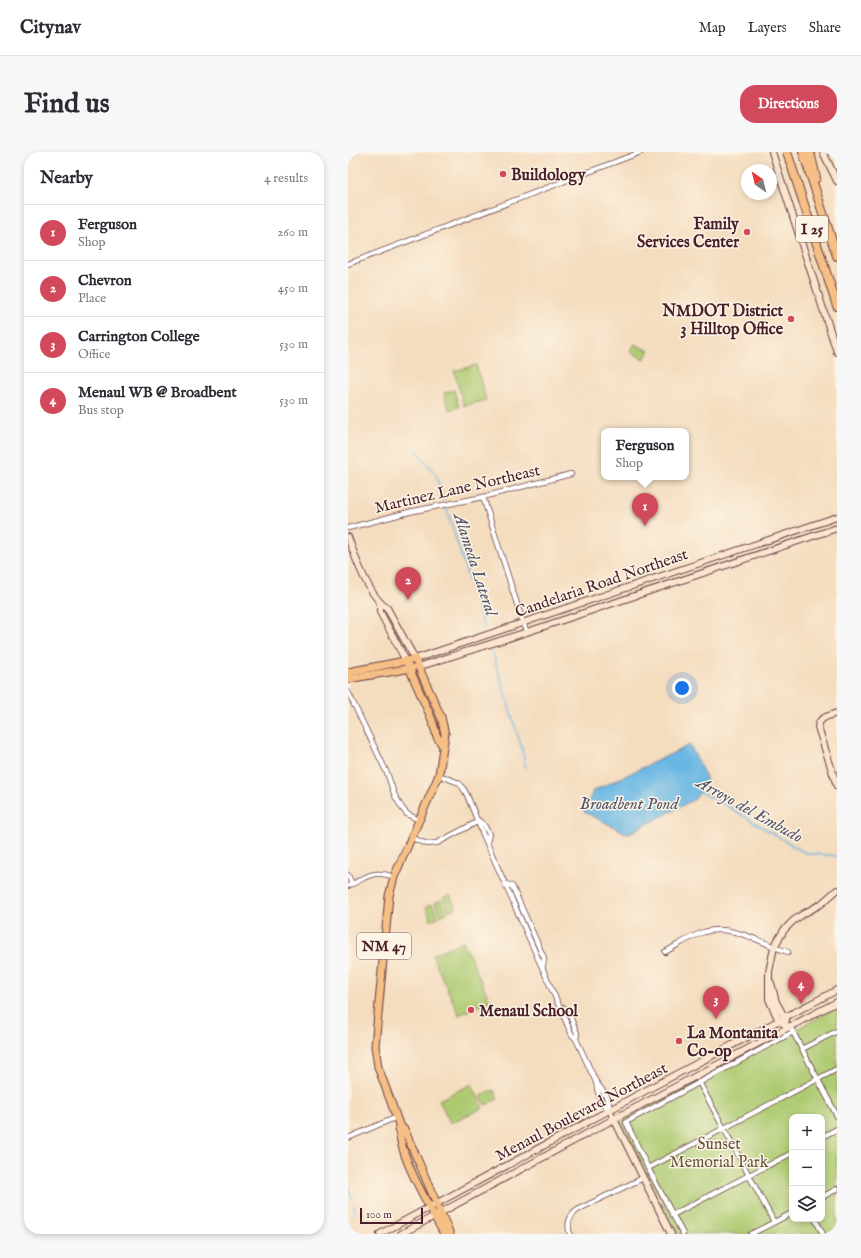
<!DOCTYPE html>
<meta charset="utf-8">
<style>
:root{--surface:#fff;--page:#f7f7f7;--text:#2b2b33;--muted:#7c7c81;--line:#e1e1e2;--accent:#d1495b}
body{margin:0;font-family:"IM FELL English",serif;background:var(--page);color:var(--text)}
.controls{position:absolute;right:12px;bottom:12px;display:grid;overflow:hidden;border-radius:8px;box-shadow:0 2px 6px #0003}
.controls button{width:36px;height:36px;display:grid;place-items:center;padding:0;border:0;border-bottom:1px solid var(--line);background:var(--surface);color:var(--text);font:20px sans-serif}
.compass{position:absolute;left:393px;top:12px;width:36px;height:36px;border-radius:50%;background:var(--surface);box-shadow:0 2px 6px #0003;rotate:325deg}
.scale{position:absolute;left:12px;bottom:10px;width:63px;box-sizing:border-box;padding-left:4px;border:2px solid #4a1f2b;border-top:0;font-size:11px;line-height:14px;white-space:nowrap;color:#4a1f2b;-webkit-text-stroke:3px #fcf5e5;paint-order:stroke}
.you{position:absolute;left:334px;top:536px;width:14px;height:14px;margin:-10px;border:3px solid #fff;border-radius:50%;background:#1a73e8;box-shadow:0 0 0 6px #1a73e833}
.badge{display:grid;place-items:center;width:26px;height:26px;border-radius:50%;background:var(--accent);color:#fff;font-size:13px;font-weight:700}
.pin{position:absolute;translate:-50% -33px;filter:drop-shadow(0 1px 2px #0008)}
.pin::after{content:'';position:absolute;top:21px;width:14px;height:12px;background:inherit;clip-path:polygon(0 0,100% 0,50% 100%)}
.popup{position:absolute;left:253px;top:276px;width:88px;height:52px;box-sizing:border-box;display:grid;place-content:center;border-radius:8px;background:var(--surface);filter:drop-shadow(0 1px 3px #0005);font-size:13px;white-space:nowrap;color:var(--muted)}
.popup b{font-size:15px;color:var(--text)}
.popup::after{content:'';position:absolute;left:50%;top:100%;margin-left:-8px;border:8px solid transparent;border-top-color:var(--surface)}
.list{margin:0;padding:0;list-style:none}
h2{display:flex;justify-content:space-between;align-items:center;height:52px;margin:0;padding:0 16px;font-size:17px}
h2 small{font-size:13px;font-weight:400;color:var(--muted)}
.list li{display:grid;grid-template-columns:26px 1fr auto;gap:12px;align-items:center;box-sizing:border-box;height:56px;padding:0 16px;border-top:1px solid var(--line)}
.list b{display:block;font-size:15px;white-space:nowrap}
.list p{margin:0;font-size:13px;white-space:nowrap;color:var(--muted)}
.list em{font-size:13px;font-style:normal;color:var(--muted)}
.icon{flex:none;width:22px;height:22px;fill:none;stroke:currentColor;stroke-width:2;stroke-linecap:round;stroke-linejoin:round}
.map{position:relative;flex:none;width:489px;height:1082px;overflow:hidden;border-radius:16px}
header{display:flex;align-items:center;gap:24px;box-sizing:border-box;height:56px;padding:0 20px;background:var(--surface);border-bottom:1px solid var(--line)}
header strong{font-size:19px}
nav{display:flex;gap:22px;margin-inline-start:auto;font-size:14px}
.intro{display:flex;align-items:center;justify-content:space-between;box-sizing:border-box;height:96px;padding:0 24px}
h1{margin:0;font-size:28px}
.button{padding:10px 18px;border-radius:16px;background:var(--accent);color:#fff;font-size:14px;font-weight:700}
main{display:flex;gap:24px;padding:0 24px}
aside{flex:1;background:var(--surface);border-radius:16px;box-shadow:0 2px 6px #0003}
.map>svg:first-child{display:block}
</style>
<header>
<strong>Citynav</strong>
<nav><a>Map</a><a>Layers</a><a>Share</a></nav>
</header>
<div class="intro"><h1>Find us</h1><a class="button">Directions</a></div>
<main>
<aside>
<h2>Nearby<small>4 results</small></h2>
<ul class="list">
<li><span class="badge">1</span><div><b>Ferguson</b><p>Shop</p></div><em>260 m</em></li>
<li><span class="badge">2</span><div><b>Chevron</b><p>Place</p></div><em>450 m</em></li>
<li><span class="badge">3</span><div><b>Carrington College</b><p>Office</p></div><em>530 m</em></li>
<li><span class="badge">4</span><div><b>Menaul WB @ Broadbent</b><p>Bus stop</p></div><em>530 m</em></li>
</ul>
</aside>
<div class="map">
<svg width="489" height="1082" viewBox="0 0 489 1082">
<rect width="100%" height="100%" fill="#fcf5e5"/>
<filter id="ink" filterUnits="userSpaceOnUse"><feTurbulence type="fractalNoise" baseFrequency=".025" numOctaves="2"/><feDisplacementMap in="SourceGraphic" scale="8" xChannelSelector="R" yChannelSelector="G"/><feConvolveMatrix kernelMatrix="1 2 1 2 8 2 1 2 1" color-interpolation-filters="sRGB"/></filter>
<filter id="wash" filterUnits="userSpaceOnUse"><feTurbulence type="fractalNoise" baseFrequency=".012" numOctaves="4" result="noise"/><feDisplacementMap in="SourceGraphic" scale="16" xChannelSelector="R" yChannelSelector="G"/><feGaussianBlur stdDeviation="0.9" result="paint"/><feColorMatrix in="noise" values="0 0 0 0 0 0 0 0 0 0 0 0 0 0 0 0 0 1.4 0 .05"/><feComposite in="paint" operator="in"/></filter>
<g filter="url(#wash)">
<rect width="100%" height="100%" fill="#f4dcbe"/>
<g fill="#adca71" stroke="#7c744e" fill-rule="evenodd">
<path d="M287,192L301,199L296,207L282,200Z"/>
<path d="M128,213L138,248L116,254L106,219Z"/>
<path d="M106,238L111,255L101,258L96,241Z"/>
<path d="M102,743L108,756L101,759L95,746Z"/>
<path d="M93,748L99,761L93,764L87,751Z"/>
<path d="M84,752L90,765L83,768L78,755Z"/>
<path d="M115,789L142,849L111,863L84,803Z"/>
<path d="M489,856V1082H330L273,968ZM444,965H474V1067H444Z"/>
<path d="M124,932L135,956L102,971L91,948Z"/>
<path d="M146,938L150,947L137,953L133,944Z"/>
</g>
<path fill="#6ab7e4" stroke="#5a6b88" d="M342,593L359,628L347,647L280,682L236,660L245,639Z"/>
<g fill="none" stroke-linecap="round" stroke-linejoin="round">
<g stroke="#6ab7e4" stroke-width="1.5">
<path d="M68,298L86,320"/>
<path d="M88,323L96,349"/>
<path d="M98,355L136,476"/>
<path d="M144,499L174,597L178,617"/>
<path d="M350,639L376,652L457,701L489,704"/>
<path d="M0,1034L4,1047"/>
<path d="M6,1053L7,1062"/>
</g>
</g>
</g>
<g filter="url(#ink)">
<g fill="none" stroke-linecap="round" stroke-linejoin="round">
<defs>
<g id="street">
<path d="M0,112L293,0"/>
<path d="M135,345L175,471L179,480"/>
<path d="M0,376L61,360L135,345L223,322"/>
<path d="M0,540L39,621L47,644L54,656L59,662L71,668"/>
<path d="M91,623L111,631L115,636L119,643L134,680L224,883L228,887L248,930C255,938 261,948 262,958"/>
<path d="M131,669L136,673L141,682L139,690"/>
<path d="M64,686L79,692L89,691L131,669"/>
<path d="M0,723L4,732"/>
<path d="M158,732L164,734L196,806L195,814"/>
<path d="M0,734C20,725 24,717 46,725"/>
<path d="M317,800C330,793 343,784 356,780C385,772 413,791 440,800"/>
<path d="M213,856L219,857L229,881L228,887"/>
<path d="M444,878L489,964"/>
<path d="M454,897L489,879"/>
<path d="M248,930C249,940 253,953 262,958"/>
<path d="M351,930L426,1070"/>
<path d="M474,985L489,977"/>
<path d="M0,986L49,965"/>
<path d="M300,1016L489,917"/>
<path d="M474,1045L489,1037"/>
<path d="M324,1063L444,1001"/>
<path d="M467,1067L475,1082"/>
<path d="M222,1082C218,1070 222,1062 233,1056L295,1026"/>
<path d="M335,1082L300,1016L278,970L445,880"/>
<path d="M403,1082L444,1061"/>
</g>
<g id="secondary">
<path d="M424,0L489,200"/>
<path d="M475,0L489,29"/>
<path d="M0,385C7,405 21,445 39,456L67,507L489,365"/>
<path d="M32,452V460L58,509"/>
<path d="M70,515L179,480L489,376"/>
<path d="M489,561C481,564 471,565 470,575L489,634"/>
<path d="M423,831L428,850L438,868"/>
<path d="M442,875L431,869L421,847V820L426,795L436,778L445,769L455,762L473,752L489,738"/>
<path d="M264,963L323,1082"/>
<path d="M32,1082L306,934L489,838"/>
<path d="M53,1082L266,967L489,850"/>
</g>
<g id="primary">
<path d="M58,509L84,568L89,585L95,594"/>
<path d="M0,520L67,507L93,565L97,582L91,623L46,725L41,744L27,894L30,915L51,972L57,979L102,1082"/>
<path d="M0,527L64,516"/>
<path d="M51,972C50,1004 81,1053 96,1082"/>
</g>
<g id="highway">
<path d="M439,0L489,154"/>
<path d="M455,0L489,104"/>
<path d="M462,0L468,26"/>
</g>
</defs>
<use href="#street" stroke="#643b41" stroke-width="6"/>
<use href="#secondary" stroke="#643b41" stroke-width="8"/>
<use href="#primary" stroke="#643b41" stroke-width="9"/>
<use href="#highway" stroke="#643b41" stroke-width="10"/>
<use href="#street" stroke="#fff" stroke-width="4.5"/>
<use href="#secondary" stroke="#fbe5cf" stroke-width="6"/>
<use href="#primary" stroke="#f5bf86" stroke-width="7"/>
<use href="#highway" stroke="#f5bf86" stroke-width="8"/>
</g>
</g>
<g fill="#d1495b" stroke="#fcf5e5" stroke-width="1.5">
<circle cx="155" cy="22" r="4"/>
<circle cx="399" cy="80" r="4"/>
<circle cx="443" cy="167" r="4"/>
<circle cx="123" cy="858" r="4"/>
<circle cx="331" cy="889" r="4"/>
</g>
<g text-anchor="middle" stroke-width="3" stroke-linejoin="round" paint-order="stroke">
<g fill="#fcf5e5" stroke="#7f5f63" stroke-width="1">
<rect x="448" y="64" width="32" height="26" rx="3"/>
<rect x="9" y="781" width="54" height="26" rx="3"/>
</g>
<g font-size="15" font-weight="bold" fill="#4a1f2b">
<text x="464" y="82">I 25</text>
<text x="36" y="799">NM 47</text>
</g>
<g font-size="16" font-weight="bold" fill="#4a1f2b" stroke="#fcf5e5" text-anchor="start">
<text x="163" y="28">Buildology</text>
<text x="391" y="77" text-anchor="end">Family<tspan x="391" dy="18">Services Center</tspan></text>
<text x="435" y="164" text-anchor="end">NMDOT District<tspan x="435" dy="18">3 Hilltop Office</tspan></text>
<text x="131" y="864">Menaul School</text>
<text x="339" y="886">La Montanita<tspan x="339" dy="18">Co-op</tspan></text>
</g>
<g font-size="16" fill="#4a1f2b" stroke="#fcf5e5">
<text transform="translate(109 336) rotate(-13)" y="6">Martinez Lane Northeast</text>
<text transform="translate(253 430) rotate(-19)" y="6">Candelaria Road Northeast</text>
<text transform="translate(233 959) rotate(-28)" y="6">Menaul Boulevard Northeast</text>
</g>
<g font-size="16" fill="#685240" stroke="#fcf5e5">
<text x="371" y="997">Sunset<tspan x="371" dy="18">Memorial Park</tspan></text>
</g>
<g font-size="17" font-style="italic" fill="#55546c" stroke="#fcf5e5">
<text transform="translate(128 412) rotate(72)" y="6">Alameda Lateral</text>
<text x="281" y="657">Broadbent Pond</text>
<text transform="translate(402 657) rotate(29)" y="6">Arroyo del Embudo</text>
</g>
</g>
</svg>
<div class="controls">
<button>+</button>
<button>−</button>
<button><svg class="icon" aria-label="layers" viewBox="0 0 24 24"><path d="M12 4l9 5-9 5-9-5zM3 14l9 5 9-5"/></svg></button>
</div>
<svg class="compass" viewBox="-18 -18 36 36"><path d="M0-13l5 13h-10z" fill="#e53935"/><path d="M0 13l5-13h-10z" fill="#7c7c81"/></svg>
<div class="scale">100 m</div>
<div class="you"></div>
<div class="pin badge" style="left:297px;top:374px">1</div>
<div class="popup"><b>Ferguson</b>Shop</div>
<div class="pin badge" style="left:60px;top:448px">2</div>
<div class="pin badge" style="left:368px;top:867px">3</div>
<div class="pin badge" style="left:453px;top:852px">4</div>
</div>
</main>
